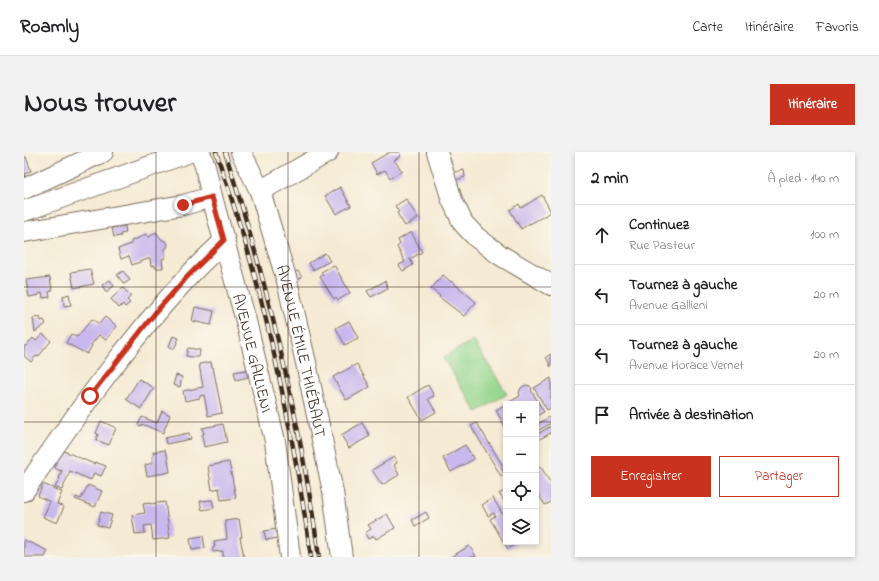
<!DOCTYPE html>
<html lang="fr">
<meta charset="utf-8">
<style>
:root{--surface:#fff;--page:#f2f2f2;--text:#202124;--muted:#757577;--line:#e0e0e0;--accent:#c8321e}
body{margin:0;font-family:"Indie Flower",sans-serif;background:var(--page);color:var(--text)}
.controls{position:absolute;right:12px;bottom:12px;display:grid;overflow:hidden;border-radius:0px;box-shadow:0 2px 6px #0003}
.controls button{width:36px;height:36px;display:grid;place-items:center;padding:0;border:0;border-bottom:1px solid var(--line);background:var(--surface);color:var(--text);font:20px sans-serif}
.stop{position:absolute;width:12px;height:12px;margin:-9px;border:3px solid #c8321e;border-radius:50%;background:#fff}
.stop.end{background:#c8321e;border-color:#fff;box-shadow:0 1px 4px #0008}
.list{margin:0;padding:0;list-style:none}
h2{display:flex;justify-content:space-between;align-items:center;height:52px;margin:0;padding:0 16px;font-size:17px}
h2 small{font-size:13px;font-weight:400;color:var(--muted)}
.list li{display:grid;grid-template-columns:26px 1fr auto;gap:12px;align-items:center;box-sizing:border-box;height:60px;padding:0 16px;border-top:1px solid var(--line)}
.list b{display:block;font-size:15px;white-space:nowrap}
.list p{margin:0;font-size:13px;white-space:nowrap;color:var(--muted)}
.list em{font-size:13px;font-style:normal;color:var(--muted)}
.actions{display:flex;gap:8px;padding:12px 16px}
.actions a{flex:1;padding:9px 0;border:1px solid var(--accent);border-radius:0px;text-align:center;font-size:14px;color:var(--accent)}
.actions .main{background:var(--accent);color:#fff}
.icon{flex:none;width:22px;height:22px;fill:none;stroke:currentColor;stroke-width:2;stroke-linecap:round;stroke-linejoin:round}
.map{position:relative;flex:none;width:527px;height:405px;overflow:hidden;border-radius:0px}
header{display:flex;align-items:center;gap:24px;box-sizing:border-box;height:56px;padding:0 20px;background:var(--surface);border-bottom:1px solid var(--line)}
header strong{font-size:19px}
nav{display:flex;gap:22px;margin-inline-start:auto;font-size:14px}
.intro{display:flex;align-items:center;justify-content:space-between;box-sizing:border-box;height:96px;padding:0 24px}
h1{margin:0;font-size:28px}
.button{padding:10px 18px;border-radius:0px;background:var(--accent);color:#fff;font-size:14px;font-weight:700}
main{display:flex;gap:24px;padding:0 24px}
aside{flex:1;background:var(--surface);border-radius:0px;box-shadow:0 2px 6px #0003}
.map>svg:first-child{display:block}
</style>
<header>
<strong>Roamly</strong>
<nav><a>Carte</a><a>Itinéraire</a><a>Favoris</a></nav>
</header>
<div class="intro"><h1>Nous trouver</h1><a class="button">Itinéraire</a></div>
<main>
<div class="map">
<svg width="527" height="405" viewBox="0 0 527 405">
<rect width="100%" height="100%" fill="#fbf7ec"/>
<filter id="ink" filterUnits="userSpaceOnUse"><feTurbulence type="fractalNoise" baseFrequency=".025" numOctaves="2"/><feDisplacementMap in="SourceGraphic" scale="8" xChannelSelector="R" yChannelSelector="G"/><feConvolveMatrix kernelMatrix="1 2 1 2 8 2 1 2 1" color-interpolation-filters="sRGB"/></filter>
<filter id="wash" filterUnits="userSpaceOnUse"><feTurbulence type="fractalNoise" baseFrequency=".012" numOctaves="4" result="noise"/><feDisplacementMap in="SourceGraphic" scale="16" xChannelSelector="R" yChannelSelector="G"/><feGaussianBlur stdDeviation="0.9" result="paint"/><feColorMatrix in="noise" values="0 0 0 0 0 0 0 0 0 0 0 0 0 0 0 0 0 1.4 0 .05"/><feComposite in="paint" operator="in"/></filter>
<g filter="url(#wash)">
<rect width="100%" height="100%" fill="#f5ead3"/>
<path fill="#94d68d" stroke="#688056" d="M449,188L483,242L453,260L419,206Z"/>
<g id="blocks">
<g fill="#c9b8ed">
<path d="M366,0H375L377,4L370,8L378,19L366,26L361,18L353,22L347,11Z"/>
<path d="M0,5H2L7,19L1,22L2,25L0,26Z"/>
<path d="M440,18L441,25L429,29L427,21Z"/>
<path d="M316,35L327,54L312,62L301,44Z"/>
<path d="M518,43L527,60L506,72V71L497,77L486,58L495,52L497,56Z"/>
<path d="M382,47L394,66L381,74L373,61L375,60L371,54Z"/>
<path d="M101,74L102,81L96,82L97,84L90,85L88,76Z"/>
<path d="M132,80L138,88H139L143,90L144,92L143,96L141,97V106L138,107L139,116H131V113L127,114L126,106L108,113L105,104L97,107L94,97L107,92V89L117,85L121,82L125,85Z"/>
<path d="M387,80L398,100L386,107L389,113L379,119L375,113L381,110L373,95L376,92L374,88Z"/>
<path d="M301,101L306,109L289,118L285,111Z"/>
<path d="M310,113L326,141L314,148L312,145L310,147L296,125L299,123L297,120Z"/>
<path d="M66,117L70,132L50,136L47,120Z"/>
<path d="M99,119L106,128L100,132L93,123Z"/>
<path d="M274,119L278,125L270,130L267,121Z"/>
<path d="M419,123L427,130V129L452,150L440,164L415,145L416,144L407,137Z"/>
<path d="M26,125L28,139L25,140L26,145L19,146L18,141L14,142L15,143L5,145L2,128Z"/>
<path d="M86,128L90,134L82,140L78,133Z"/>
<path d="M361,129L364,136L347,145L343,139Z"/>
<path d="M99,136L107,144L103,148L106,151L101,155L99,152L95,156L87,147Z"/>
<path d="M45,142L47,153L40,154L39,144Z"/>
<path d="M171,155L190,159L187,173L168,169Z"/>
<path d="M16,165L17,169L20,168L22,172L11,180L9,166Z"/>
<path d="M81,165L93,174L82,188L75,183L67,193L68,194L63,202L42,191L47,182L53,185L68,167L75,172Z"/>
<path d="M325,169L334,186L321,193L312,176Z"/>
<path d="M19,182L27,189L14,205L12,204L7,210L0,204V194H2L9,186L12,189Z"/>
<path d="M149,184L155,186L150,197L145,194Z"/>
<path d="M164,196L176,198L175,205H168L162,204Z"/>
<path d="M527,202V215L522,205Z"/>
<path d="M187,210L188,215H189L198,261L184,264L180,243L176,244V246L161,249L159,239L179,235L175,212Z"/>
<path d="M333,212L346,235L322,248L309,225Z"/>
<path d="M222,218L224,225L212,228L210,220Z"/>
<path d="M152,223L158,225L156,235L149,233Z"/>
<path d="M527,226V256L523,258L510,236Z"/>
<path d="M115,227L130,236L117,257L102,247Z"/>
<path d="M404,233L410,244L404,247L412,260L398,268L384,245Z"/>
<path d="M502,233L506,234L508,237L507,238L520,260L512,264V252H482L496,244L495,241L497,236Z"/>
<path d="M482,252V277L472,258Z"/>
<path d="M138,259L146,263L139,281L118,272L117,274L114,273L118,265L133,271Z"/>
<path d="M527,264V271L512,280V273Z"/>
<path d="M77,269L92,276L85,293L72,288L74,282L72,281Z"/>
<path d="M338,271L346,284L325,296L317,283Z"/>
<path d="M453,271L479,314L477,316L481,322L477,324L447,274Z"/>
<path d="M199,272L203,290L180,295L178,283L180,282L178,276Z"/>
<path d="M527,274V281L512,289V283Z"/>
<path d="M165,281L167,287L142,292L141,286Z"/>
<path d="M441,293L450,307L427,320L419,306Z"/>
<path d="M141,298L142,302H143L146,320L123,324L121,313L129,311L128,305L130,304L129,300Z"/>
<path d="M40,299L70,312L71,310L82,314L77,324L70,321L67,328L46,319L38,338L31,335L36,326H35L38,318L36,319L31,316L32,312L31,311Z"/>
<path d="M370,305L373,311L370,313L375,323L358,333L348,318Z"/>
<path d="M205,310L212,346L197,348L195,336L188,338L184,314Z"/>
<path d="M517,315L527,332V350L521,353L512,338V318Z"/>
<path d="M19,332L38,340L33,352L40,355L33,371L19,365L26,350L14,344Z"/>
<path d="M64,333L78,339L71,355L51,347L52,345L57,347Z"/>
<path d="M482,338V350H481L475,342Z"/>
<path d="M469,346L482,368V390H495L484,397L466,367L471,364L470,361L464,364L458,353Z"/>
<path d="M188,348L190,356L178,358L176,349Z"/>
<path d="M141,350L146,386L129,388L127,373L120,374L121,381L111,382L108,363L121,361L119,352L126,351V352Z"/>
<path d="M77,360L88,363L84,376L73,373Z"/>
<path d="M402,360L405,366L391,374L388,368Z"/>
<path d="M363,362L371,376L352,387L350,384L344,387L341,381L347,377L344,373Z"/>
<path d="M215,367L218,385H216L220,405H199V399L189,400V395H191L190,389L203,387L201,369Z"/>
<path d="M253,377L254,386L242,388L240,379Z"/>
<path d="M179,384L181,396L168,398L166,386Z"/>
<path d="M0,388L24,399L21,405H0Z"/>
<path d="M445,394L447,397H448L452,405H427Z"/>
</g>
</g>
</g>
<g filter="url(#ink)">
<use href="#blocks" fill-opacity="0" stroke="#7c6d5d" stroke-width="1"/>
<g fill="none" stroke-linecap="round" stroke-linejoin="round">
<defs>
<g id="minor">
<path id="s1" d="M176,0L181,14L188,45L222,169L251,289L266,405"/>
<path id="s2" d="M217,0L236,39L263,129L282,211L309,340L318,405"/>
<path d="M413,0L428,48L439,71L452,85L476,103L527,133"/>
<path d="M0,37L79,0"/>
<path d="M236,39L304,0"/>
<path d="M0,59L166,0"/>
<path d="M0,80L159,53L188,45"/>
<path d="M0,339C50,265 102,192 162,127C174,113 188,101 201,88"/>
</g>
</defs>
<use href="#minor" stroke="#7c6d5d" stroke-width="22"/>
<use href="#minor" stroke="#fff" stroke-width="20"/>
<defs>
<g id="rail">
<path d="M192,0C203,32 213,63 223,96C252,197 272,301 287,405"/>
<path d="M201,0C244,133 276,267 295,405"/>
</g>
</defs>
<use href="#rail" stroke="#3b2a1e" stroke-width="4.5"/>
<use href="#rail" stroke="#fbf7ec" stroke-width="3" stroke-dasharray="9" stroke-linecap="butt"/>
</g>
</g>
<g fill="none" stroke-linecap="round" stroke-linejoin="round" filter="url(#ink)">
<path stroke="#c8321e" stroke-width="5" d="M66,244L131,161L163,125L200,88L188,45L159,53"/>
</g>
<path fill="none" stroke="#3b2a1e" stroke-width="1" stroke-opacity="0.55" d="M132,0V405M264,0V405M395,0V405M0,135H527M0,270H482M512,270H527"/>
<g text-anchor="middle" stroke-width="4" stroke-linejoin="round" paint-order="stroke">
<g font-size="16" fill="#3b2a1e" stroke="#fbf7ec">
<text dy="6" stroke="none"><textPath href="#s2" startOffset="209">AVENUE ÉMILE THIÉBAUT</textPath></text>
<text dy="6" stroke="none"><textPath href="#s1" startOffset="208">AVENUE GALLIENI</textPath></text>
</g>
</g>
</svg>
<div class="controls">
<button>+</button>
<button>−</button>
<button><svg class="icon" aria-label="locate" viewBox="0 0 24 24"><circle cx="12" cy="12" r="6"/><path d="M12 2v4M12 18v4M2 12h4M18 12h4"/></svg></button>
<button><svg class="icon" aria-label="layers" viewBox="0 0 24 24"><path d="M12 4l9 5-9 5-9-5zM3 14l9 5 9-5"/></svg></button>
</div>
<div class="stop" style="left:66px;top:244px"></div>
<div class="stop end" style="left:159px;top:53px"></div>
</div>
<aside>
<h2>2 min<small>À pied · 140 m</small></h2>
<ul class="list">
<li><svg class="icon" aria-label="ahead" viewBox="0 0 24 24"><path d="M12 20V5M6 11l6-6 6 6"/></svg><div><b>Continuez</b><p>Rue Pasteur</p></div><em>100 m</em></li>
<li><svg class="icon" aria-label="left" viewBox="0 0 24 24"><path d="M17 20v-9H6M10 6l-5 5 5 5"/></svg><div><b>Tournez à gauche</b><p>Avenue Gallieni</p></div><em>20 m</em></li>
<li><svg class="icon" aria-label="left" viewBox="0 0 24 24"><path d="M17 20v-9H6M10 6l-5 5 5 5"/></svg><div><b>Tournez à gauche</b><p>Avenue Horace Vernet</p></div><em>20 m</em></li>
<li><svg class="icon" aria-label="arrive" viewBox="0 0 24 24"><path d="M6 21V4h12l-3 4 3 4H6"/></svg><div><b>Arrivée à destination</b></div></li>
</ul>
<div class="actions"><a class="main">Enregistrer</a><a>Partager</a></div>
</aside>
</main>
